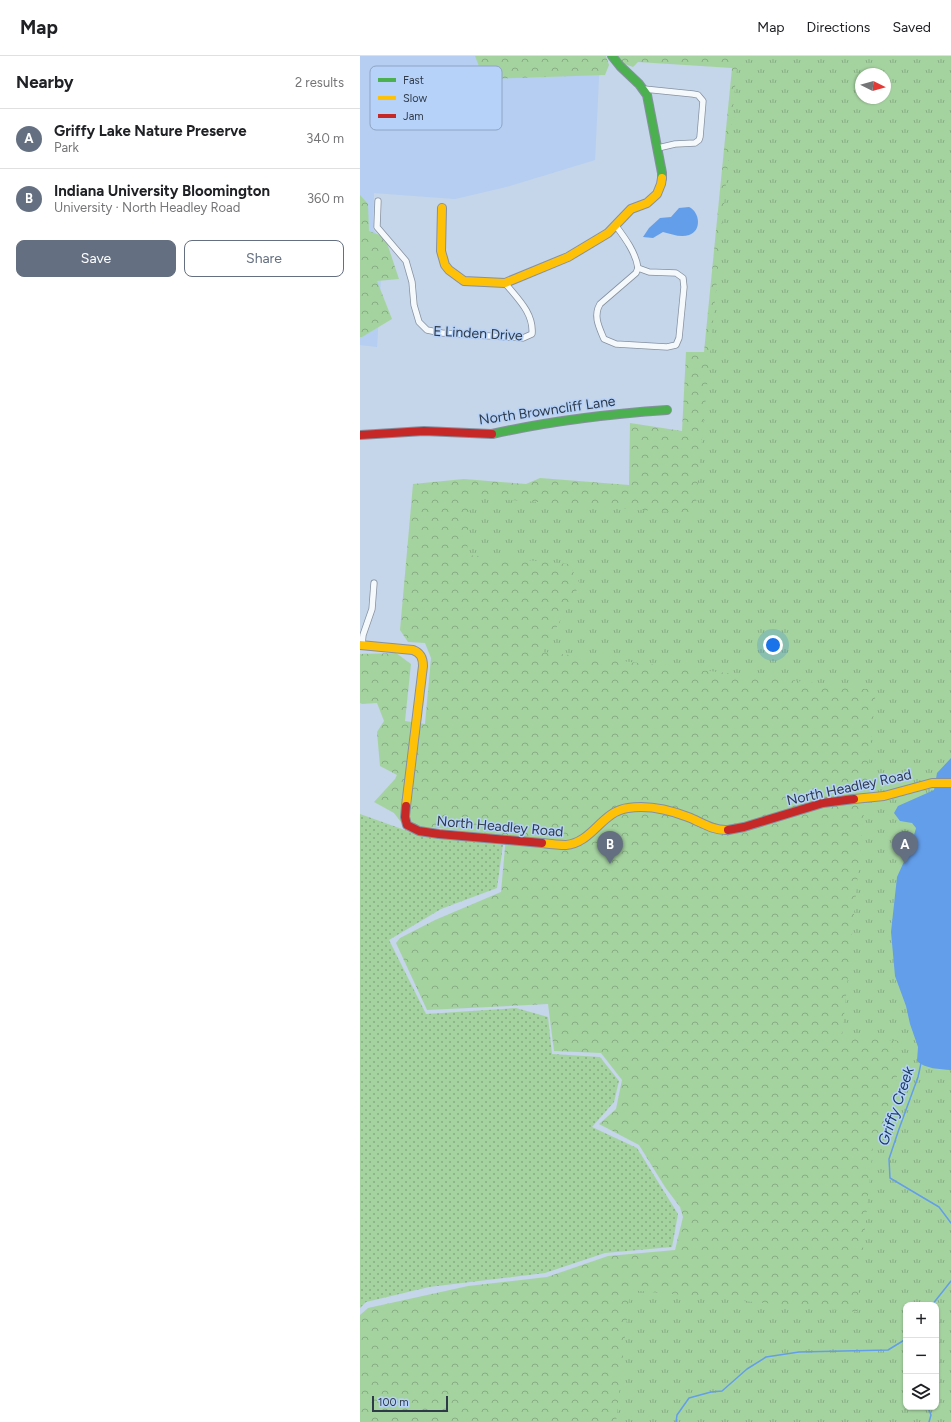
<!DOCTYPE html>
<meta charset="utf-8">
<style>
:root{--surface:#fff;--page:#f2f2f2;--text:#202124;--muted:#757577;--line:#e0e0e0;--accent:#647081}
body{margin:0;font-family:Figtree,sans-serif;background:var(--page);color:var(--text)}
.controls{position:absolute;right:12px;bottom:12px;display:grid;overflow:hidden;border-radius:8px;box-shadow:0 1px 3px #0004}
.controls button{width:36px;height:36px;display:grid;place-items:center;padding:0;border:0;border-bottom:1px solid var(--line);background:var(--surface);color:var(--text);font:20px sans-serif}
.compass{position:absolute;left:495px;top:12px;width:36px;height:36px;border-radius:50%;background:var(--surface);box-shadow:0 1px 3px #0004;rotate:95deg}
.scale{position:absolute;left:12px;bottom:10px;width:76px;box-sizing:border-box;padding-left:4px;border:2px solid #2f3a49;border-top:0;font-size:11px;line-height:14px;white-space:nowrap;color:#2f3a49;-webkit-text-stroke:3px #b6d2f9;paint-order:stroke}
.you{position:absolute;left:413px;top:589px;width:14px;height:14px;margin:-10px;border:3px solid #fff;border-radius:50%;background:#1a73e8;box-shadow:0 0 0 6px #1a73e833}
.badge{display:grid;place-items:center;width:26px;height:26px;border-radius:50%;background:var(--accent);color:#fff;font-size:13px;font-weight:700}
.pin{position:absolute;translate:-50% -33px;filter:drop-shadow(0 1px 2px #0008)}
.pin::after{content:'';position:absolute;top:21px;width:14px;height:12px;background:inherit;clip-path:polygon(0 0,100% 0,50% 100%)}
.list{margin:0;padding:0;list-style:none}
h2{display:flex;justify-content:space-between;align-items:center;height:52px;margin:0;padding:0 16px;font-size:17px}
h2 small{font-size:13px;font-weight:400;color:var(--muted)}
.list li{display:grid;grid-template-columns:26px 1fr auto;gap:12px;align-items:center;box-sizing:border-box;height:60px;padding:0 16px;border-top:1px solid var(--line)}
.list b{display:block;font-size:15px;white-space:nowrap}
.list p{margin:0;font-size:13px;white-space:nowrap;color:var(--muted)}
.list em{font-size:13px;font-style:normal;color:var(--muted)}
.actions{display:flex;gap:8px;padding:12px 16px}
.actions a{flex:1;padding:9px 0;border:1px solid var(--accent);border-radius:8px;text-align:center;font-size:14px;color:var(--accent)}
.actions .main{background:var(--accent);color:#fff}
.icon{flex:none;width:22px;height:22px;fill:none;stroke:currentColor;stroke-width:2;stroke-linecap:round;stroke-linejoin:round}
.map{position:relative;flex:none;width:591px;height:1366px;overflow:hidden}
header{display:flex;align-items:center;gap:24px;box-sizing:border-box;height:56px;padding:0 20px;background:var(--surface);border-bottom:1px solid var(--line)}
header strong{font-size:19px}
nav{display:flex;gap:22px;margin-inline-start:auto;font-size:14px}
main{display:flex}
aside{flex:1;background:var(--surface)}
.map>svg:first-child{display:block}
</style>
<header>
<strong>Map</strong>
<nav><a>Map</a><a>Directions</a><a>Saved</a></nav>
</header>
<main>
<aside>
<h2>Nearby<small>2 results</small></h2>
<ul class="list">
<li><span class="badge">A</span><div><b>Griffy Lake Nature Preserve</b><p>Park</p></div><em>340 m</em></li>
<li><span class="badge">B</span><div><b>Indiana University Bloomington</b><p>University · North Headley Road</p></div><em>360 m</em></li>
</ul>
<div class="actions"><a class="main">Save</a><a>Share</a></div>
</aside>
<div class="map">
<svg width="591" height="1366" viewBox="0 0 591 1366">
<defs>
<pattern id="grass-dots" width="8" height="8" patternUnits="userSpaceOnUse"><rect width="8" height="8" fill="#a5d3a0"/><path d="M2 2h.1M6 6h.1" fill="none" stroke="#87ac84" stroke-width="1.8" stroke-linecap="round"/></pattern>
<pattern id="forest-crowns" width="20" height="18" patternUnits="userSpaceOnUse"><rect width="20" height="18" fill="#a5d3a0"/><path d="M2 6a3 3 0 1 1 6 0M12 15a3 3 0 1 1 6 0" fill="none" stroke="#87ac84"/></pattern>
<pattern id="park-tufts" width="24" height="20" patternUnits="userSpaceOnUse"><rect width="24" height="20" fill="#a5d3a0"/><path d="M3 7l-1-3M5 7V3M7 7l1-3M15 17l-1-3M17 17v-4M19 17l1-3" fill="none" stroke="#87ac84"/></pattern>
</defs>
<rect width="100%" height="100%" fill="#c5d5ea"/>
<path fill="#b5cef1" d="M0,0H240L235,104L146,131L95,143L14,137L13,173L23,188L17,291L0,289Z"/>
<path fill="url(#grass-dots)" d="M0,758L56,778L143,789L137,832L81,853L29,884L66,958L156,952L188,961L192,998L240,1001L259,1025L254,1046L232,1071L277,1092L318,1158L312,1191L245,1197L185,1217L69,1231L6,1246L0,1252Z"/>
<g fill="url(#forest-crowns)" fill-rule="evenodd">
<path d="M115,0H246L249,9L245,19L124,23Z"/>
<path d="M258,0H591V1366H0V1259L8,1252L108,1230L187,1221L248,1200L315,1194L323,1161L320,1151L305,1131L279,1089L239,1068L256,1053L262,1024L241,997L194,995L188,948L67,954L36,887L40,882L75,864L141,836L146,780L78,772L44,770L34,757L14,746L35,723L37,719L20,710L17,676L24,665L17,647L2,648L0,647V598L36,597L51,608L45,665L65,668L71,602L65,587L48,586L40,574L53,428L104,423L166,428L180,422L269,429L270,367L322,375L326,296H344L372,12L278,6L273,11L259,6ZM501,18H525V42H501ZM546,1249H576V1351H546Z"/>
<path d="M0,139L8,148L9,175L25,181L39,223L17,225L32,263L2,281H0Z"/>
</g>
<path fill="url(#park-tufts)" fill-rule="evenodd" d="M378,0H591V1366H256L270,1234L497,1256L513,1089L534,1087L537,1016L541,985L482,981L516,634L183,596L220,528L209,508L107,499L110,441L335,458ZM501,18H525V42H501ZM546,1249H576V1351H546Z"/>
<g fill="#639eea">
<path d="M329,151C340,156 342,175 329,179C321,182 311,178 303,176L293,182L283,181L289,172L300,162L311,161L319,152Z"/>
<path d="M591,702V1014C579,1013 566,1013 557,1005L558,991L550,968L546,950L535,920L531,876L537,821L551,790L556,772L552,767L540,765L534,757L538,750L574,734L577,717Z"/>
</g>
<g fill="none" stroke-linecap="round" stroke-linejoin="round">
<g stroke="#639eea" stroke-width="1.5">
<path d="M561,1007L558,1021L539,1073L529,1103L530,1122L579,1151L591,1167"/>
<path d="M572,1249L591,1225"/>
<path d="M568,1351L571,1359L569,1366"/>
<path d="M316,1366L317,1359L329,1342L351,1336L362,1335L387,1313L406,1301L439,1296L528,1294L546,1283"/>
</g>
<defs>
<g id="street">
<path d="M284,33L333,38L338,39L343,45L340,81L339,84L335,87L315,88L298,92"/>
<path d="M18,145L17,171L46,205L52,226L54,249L59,266L67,274L82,277L163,282L172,278C174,257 157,242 145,227"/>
<path d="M256,170C265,182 276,197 278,212"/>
<path d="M278,212L289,216L316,217L323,222L324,231L319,282L316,289L307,291L256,288L244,283C239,271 233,260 240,248L276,217Z"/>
<path d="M2,589L3,579L12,553L14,527"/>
</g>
<g id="fast">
<path d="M252,0L260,10L279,28L287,39L302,117V122"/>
<path d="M132,378C190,365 248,358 307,354"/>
</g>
<g id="slow">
<path d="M82,152L81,195L85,209L89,214L104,225L145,227L208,201L248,177L271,153L287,147L297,138L301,128L302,122"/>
<path d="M0,589L53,594C61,597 63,602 63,610L46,750"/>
<path d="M494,743L524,740L572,727H591"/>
<path d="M182,787C190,788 198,789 206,789C232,787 242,755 268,752C287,749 310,754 328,761C341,766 353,775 368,774"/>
</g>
<g id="jam">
<path d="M0,379L64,375L132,378"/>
<path d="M46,750L45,761L47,769L59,775L79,778L182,787"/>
<path d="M368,774L384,771L463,747L494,743"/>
</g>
</defs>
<use href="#street" stroke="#8591a0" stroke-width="7"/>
<use href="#fast" stroke="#8591a0" stroke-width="10"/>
<use href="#slow" stroke="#8591a0" stroke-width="10"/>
<use href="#jam" stroke="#8591a0" stroke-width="10"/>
<use href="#street" stroke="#f6f9fc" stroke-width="5.5"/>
<use href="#fast" stroke="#4caf50" stroke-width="8"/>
<use href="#slow" stroke="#ffc107" stroke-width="8"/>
<use href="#jam" stroke="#c62828" stroke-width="8"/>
</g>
<g text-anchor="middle" stroke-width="3" stroke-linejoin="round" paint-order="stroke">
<g font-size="14" fill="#2f3a49" stroke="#b6d2f9">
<text transform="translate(118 277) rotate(3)" y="5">E Linden Drive</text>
<text transform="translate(187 354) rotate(-8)" y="5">North Browncliff Lane</text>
<text transform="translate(489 731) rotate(-12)" y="5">North Headley Road</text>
<text transform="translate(140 770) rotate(5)" y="5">North Headley Road</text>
</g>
<g font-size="15" font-style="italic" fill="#17365d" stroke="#b6d2f9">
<text transform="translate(536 1050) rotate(-71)" y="5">Griffy Creek</text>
</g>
</g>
<rect x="10" y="10" width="132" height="64" rx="6" fill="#b6d2f9" stroke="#8ea4c4" stroke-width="1"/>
<rect x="18" y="22" width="18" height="4" fill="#4caf50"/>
<rect x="18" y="40" width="18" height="4" fill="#ffc107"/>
<rect x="18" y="58" width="18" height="4" fill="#c62828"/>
<g font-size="11" fill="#2f3a49">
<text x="43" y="28">Fast</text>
<text x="43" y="46">Slow</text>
<text x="43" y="64">Jam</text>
</g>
</svg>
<div class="controls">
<button>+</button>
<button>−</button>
<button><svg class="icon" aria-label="layers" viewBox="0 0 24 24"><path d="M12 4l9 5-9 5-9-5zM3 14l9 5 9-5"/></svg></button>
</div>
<svg class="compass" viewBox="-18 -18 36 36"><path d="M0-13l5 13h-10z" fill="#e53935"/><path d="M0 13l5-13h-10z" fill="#757577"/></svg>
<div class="scale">100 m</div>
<div class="you"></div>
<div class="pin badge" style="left:545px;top:808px">A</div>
<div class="pin badge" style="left:250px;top:808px">B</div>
</div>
</main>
